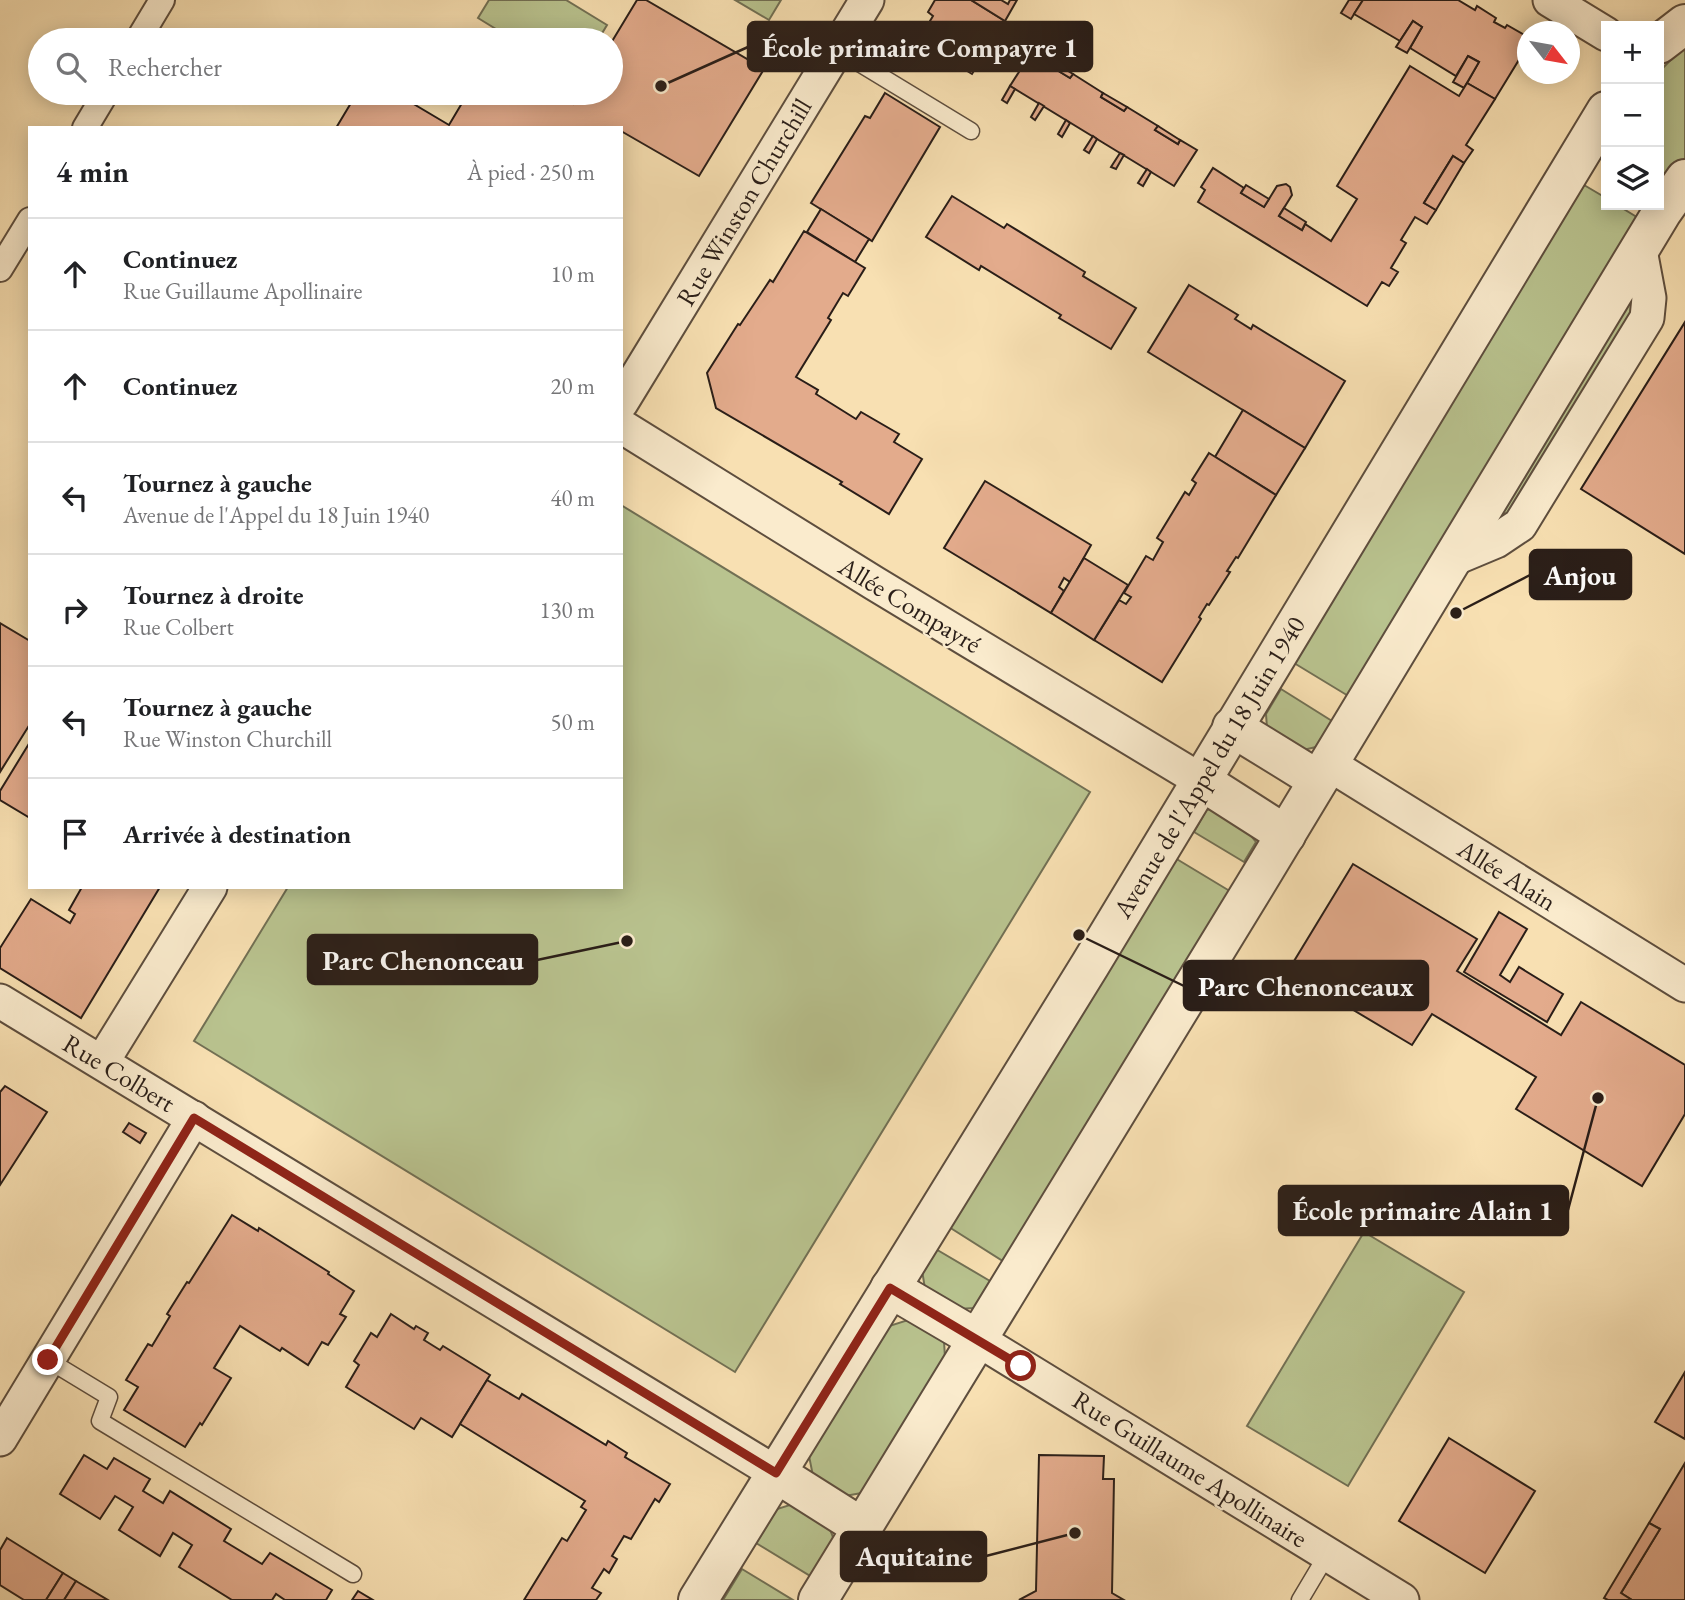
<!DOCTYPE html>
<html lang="fr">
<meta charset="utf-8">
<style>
:root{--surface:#fff;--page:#f2f2f2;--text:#202124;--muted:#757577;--line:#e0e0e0}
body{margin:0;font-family:"EB Garamond",serif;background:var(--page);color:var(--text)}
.controls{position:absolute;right:21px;top:21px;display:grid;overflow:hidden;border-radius:0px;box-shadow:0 4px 18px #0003}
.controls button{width:63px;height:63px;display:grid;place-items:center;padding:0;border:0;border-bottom:2px solid var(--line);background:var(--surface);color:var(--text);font:35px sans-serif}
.compass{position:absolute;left:1517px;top:21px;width:63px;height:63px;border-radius:50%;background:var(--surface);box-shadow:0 4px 18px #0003;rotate:121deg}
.stop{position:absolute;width:21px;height:21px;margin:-16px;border:5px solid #8f2418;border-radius:50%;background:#fff}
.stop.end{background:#8f2418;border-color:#fff;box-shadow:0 2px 7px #0008}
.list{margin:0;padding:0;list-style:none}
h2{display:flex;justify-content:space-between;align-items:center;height:91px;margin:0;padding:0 28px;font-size:30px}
h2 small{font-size:23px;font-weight:400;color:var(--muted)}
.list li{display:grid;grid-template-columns:46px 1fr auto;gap:21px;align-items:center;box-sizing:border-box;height:112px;padding:0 28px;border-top:2px solid var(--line)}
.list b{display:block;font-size:26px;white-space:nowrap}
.list p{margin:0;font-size:23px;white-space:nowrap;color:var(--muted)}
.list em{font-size:23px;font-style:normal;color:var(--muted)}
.icon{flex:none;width:38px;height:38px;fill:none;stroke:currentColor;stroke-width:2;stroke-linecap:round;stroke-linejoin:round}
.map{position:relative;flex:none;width:1685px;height:1600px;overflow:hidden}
.search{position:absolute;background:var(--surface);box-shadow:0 4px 18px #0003;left:28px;top:28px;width:595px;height:77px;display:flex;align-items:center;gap:18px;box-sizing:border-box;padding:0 24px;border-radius:38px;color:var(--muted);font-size:26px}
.panel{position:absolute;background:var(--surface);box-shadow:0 4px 18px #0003;left:28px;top:126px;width:595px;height:763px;border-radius:0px}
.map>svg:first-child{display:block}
</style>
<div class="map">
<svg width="1685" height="1600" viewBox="0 0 1685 1600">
<rect width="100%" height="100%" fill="#f8e0b2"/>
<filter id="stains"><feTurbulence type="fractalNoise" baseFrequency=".00286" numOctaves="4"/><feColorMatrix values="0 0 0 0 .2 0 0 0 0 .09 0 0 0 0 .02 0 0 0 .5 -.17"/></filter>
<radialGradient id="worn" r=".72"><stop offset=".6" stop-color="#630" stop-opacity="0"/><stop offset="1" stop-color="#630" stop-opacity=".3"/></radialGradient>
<g fill="#b9c38f" stroke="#727054" stroke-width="2">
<path d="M489,0H566L607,25L598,40H514L478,18Z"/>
<path d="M735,0H781L769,20Z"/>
<path d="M1685,45V158L1661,190L1659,188V72Z"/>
<path d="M1584,185L1606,198V205H1617L1640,219L1350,697L1294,663Z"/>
<path d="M1630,290L1634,308L1515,509L1484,530Z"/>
<path d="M621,505L1090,792L735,1372L194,1041L288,887H621Z"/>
<path d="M1281,689L1332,721L1316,747L1303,750L1267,728L1266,714Z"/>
<path d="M1207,809C1227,814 1244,826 1256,842L1244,862L1194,832Z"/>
<path d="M1175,858L1233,893L1006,1263L949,1227Z"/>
<path d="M1364,1232L1464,1292L1348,1486L1247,1426Z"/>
<path d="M934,1248L990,1281L974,1308L958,1309L925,1289L922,1270Z"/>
<path d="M908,1320L944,1341L945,1358L867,1492L845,1496L813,1476L809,1456L886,1327Z"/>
<path d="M793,1504L828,1524L834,1540L812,1577L756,1543L777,1509Z"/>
<path d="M742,1569L793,1600H723Z"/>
</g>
<g fill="#e3ab8c" stroke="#2a1e18" stroke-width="2">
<path d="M637,0H646L764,69L699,176L621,131V128H336L357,93H395L449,125L468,93H554L573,104L580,93H611V43Z"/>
<path d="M935,0H971L1005,21L972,74L918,41L933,16L928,12Z"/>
<path d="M971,0H1001L1008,4L1010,0H1017L1005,21Z"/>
<path d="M1349,0H1363L1351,19L1341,13Z"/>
<path d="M1363,0H1458L1475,10L1477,6L1496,18L1494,22L1505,28L1507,25L1528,37V45L1495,99L1467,83L1479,62L1468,56L1456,76L1410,48L1422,27L1413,21L1400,41L1354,14Z"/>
<path d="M1413,21L1422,27L1407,53L1396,47Z"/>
<path d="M1033,50L1050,60L1047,64L1070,78L1073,74L1103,93L1101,97L1124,111L1127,107L1158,126L1155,130L1178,144L1180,140L1197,150L1174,186L1010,86Z"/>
<path d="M1468,56L1479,62L1464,88L1453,82Z"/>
<path d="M1050,60L1073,74L1070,78L1047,64Z"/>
<path d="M1410,66L1459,96L1467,83L1495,99L1466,145L1473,150L1464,163L1453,156L1424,203L1436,210L1427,224L1415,217L1401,240L1406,243L1391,268L1398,272L1389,286L1382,282L1367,306L1198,202L1205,190L1201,187L1213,168L1244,188L1241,193L1264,207L1277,186L1286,184L1290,187L1292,195L1279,216L1302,230L1305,224L1331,241L1357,199L1337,186Z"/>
<path d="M1010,86L1015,89L1007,103L1002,100Z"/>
<path d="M885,93L940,127L872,241L811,203L865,116L870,118Z"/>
<path d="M1103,93L1127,107L1124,111L1101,97Z"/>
<path d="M1039,103L1044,106L1035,120L1031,117Z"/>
<path d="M1066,120L1070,123L1062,137L1058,134Z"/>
<path d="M1158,126L1180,140L1178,144L1155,130Z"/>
<path d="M1093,136L1097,139L1089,153L1084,150Z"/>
<path d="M1120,153L1124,155L1116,169L1111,167Z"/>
<path d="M1453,156L1464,163L1436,210L1424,203Z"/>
<path d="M1147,169L1151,172L1143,186L1138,183Z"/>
<path d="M1246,185L1269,199L1264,207L1241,193Z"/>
<path d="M952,196L1004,228L1007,224L1085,272L1083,276L1136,308L1111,349L1059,318L1061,315L981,266L979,270L926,237Z"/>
<path d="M1284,208L1306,222L1302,230L1279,216Z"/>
<path d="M821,209L869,239L855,262L807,232Z"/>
<path d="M804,231L865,268L848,296L843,293L828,318L831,320L796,377L818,390L816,394L856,419L861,412L899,434L894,442L922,459L889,514L840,484L842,482L716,408L707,373L738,324L740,325L770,280L773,282Z"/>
<path d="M1189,285L1238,315L1235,319L1251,329L1253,325L1345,381L1305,448L1148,352Z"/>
<path d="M1685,322V554L1581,489Z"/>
<path d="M1243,410L1305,448L1276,495L1215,457Z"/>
<path d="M1209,453L1276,495L1238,558L1236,557L1227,571L1230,572L1209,605L1207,604L1199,617L1201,619L1162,682L1094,640L1119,600L1126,604L1131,597L1124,593L1146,556L1153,560L1163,542L1157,538L1185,492L1189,495L1196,483L1192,480Z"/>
<path d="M985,481L1091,545L1070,582L1064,578L1059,587L1064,591L1051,613L944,548Z"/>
<path d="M1084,558L1128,585L1094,640L1051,613Z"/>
<path d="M0,623L30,641V724L0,772Z"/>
<path d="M30,742V818L0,800V791Z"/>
<path d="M1353,864L1477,939L1457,971L1561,1035L1581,1002L1685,1065V1114L1642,1186L1516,1109L1536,1077L1432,1014L1412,1045L1288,971Z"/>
<path d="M82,887H160L81,1018L0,968V948L31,899L70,923L75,914L69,910Z"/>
<path d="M1499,912L1527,929L1500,975L1510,982L1519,967L1563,994L1547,1022L1464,972Z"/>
<path d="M5,1086L47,1112L0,1185V1092Z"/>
<path d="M129,1123L146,1133L140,1143L123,1132Z"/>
<path d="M232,1215L258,1231L259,1228L329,1272L328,1274L354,1291L340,1314L346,1317L328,1345L322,1342L308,1365L282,1348L280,1351L240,1326L214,1368L231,1378L202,1425L200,1423L185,1447L124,1410L138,1387L126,1380L148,1344L152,1346L170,1316L167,1314L187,1282L189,1283Z"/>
<path d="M391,1314L414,1329L416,1326L428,1333L424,1340L440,1350L443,1346L490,1375L452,1437L421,1418L414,1429L346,1387L359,1365L354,1361L371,1333L377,1337Z"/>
<path d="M1685,1372V1439L1655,1422Z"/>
<path d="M487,1380L519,1399L522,1394L606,1445L608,1441L627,1453L625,1457L670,1484L659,1502L655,1499L631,1539L624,1536L612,1556L617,1559L609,1573L604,1569L592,1588L601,1593L596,1600H524L562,1538L567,1541L586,1510L581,1507L585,1501L460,1424Z"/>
<path d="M1449,1438L1535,1491L1485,1573L1399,1521Z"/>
<path d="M84,1455L107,1469L114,1458L150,1479L143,1491L163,1503L170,1491L231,1529L224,1541L262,1564L270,1553L332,1590L326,1600H285L276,1594L272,1600H232L179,1567L192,1545L173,1533L160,1556L119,1530L133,1507L115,1496L100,1519L60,1494Z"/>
<path d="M1039,1455L1104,1456L1103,1479H1114L1112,1593L1124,1600H1019L1036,1591Z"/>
<path d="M1685,1463V1600H1632L1621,1593L1660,1529L1649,1523Z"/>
<path d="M1649,1523L1660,1529L1621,1593L1632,1600H1608L1604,1598Z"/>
<path d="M7,1538L63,1573L46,1600H24L0,1585V1550Z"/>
<path d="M63,1573L76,1581L64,1600H46Z"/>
<path d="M76,1581L108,1600H64Z"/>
<path d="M358,1591L373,1600H352Z"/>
</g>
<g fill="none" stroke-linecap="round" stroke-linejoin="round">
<defs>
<g id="service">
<path d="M836,49L971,131"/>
<path d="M48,1360L109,1397L100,1421L353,1574"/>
<path d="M1300,1600L1328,1553"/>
</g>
<g id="pedestrian">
<path d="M138,40L162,0"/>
<path d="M85,128L106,93"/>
<path d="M0,269L30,220"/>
</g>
<g id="minor">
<path d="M1550,0L1606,34"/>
<path d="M621,403L867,0"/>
<path d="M621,426L874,583L1200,780"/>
<path d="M1453,559L1496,541L1520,525L1647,318L1649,298L1640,250"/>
<path d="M1329,764L1685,985"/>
<path d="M0,1001L776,1473"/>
<path d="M102,1062L210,887"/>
<path d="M977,1339L1402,1600"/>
<path d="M0,1439L194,1118"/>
</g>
<g id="tertiary">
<path d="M1659,44L1685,24"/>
<path d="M1232,727L1318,780"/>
<path d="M1200,780L1286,835"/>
<path d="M890,1288L977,1339"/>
<path d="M776,1473L863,1528"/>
<path d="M698,1600L1090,965L1606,111"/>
<path d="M818,1600L1254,887L1662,212L1685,179"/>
</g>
</defs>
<use href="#service" stroke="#5e4e3e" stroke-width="19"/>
<use href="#pedestrian" stroke="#5e4e3e" stroke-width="28"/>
<use href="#minor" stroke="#5e4e3e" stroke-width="37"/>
<use href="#tertiary" stroke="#5e4e3e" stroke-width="42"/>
<use href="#service" stroke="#faebcd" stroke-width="16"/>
<use href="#pedestrian" stroke="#faebcd" stroke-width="24"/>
<use href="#minor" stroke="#faebcd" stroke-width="33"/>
<use href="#tertiary" stroke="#faebcd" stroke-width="38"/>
</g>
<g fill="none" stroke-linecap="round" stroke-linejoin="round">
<path stroke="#8f2418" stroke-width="9" d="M48,1360L194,1118L776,1473L890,1288L1021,1366"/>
</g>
<g text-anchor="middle" stroke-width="5" stroke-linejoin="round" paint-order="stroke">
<g font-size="26" fill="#2a1e18" stroke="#faebcd">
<text transform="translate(744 202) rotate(-59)" y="9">Rue Winston Churchill</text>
<text transform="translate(910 605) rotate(31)" y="9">Allée Compayré</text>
<text transform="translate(1209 767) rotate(-59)" y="9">Avenue de l'Appel du 18 Juin 1940</text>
<text transform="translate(1507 875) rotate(32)" y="9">Allée Alain</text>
<text transform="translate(119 1073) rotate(31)" y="9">Rue Colbert</text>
<text transform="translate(1190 1469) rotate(32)" y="9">Rue Guillaume Apollinaire</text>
</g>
</g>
<path fill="none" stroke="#2a1e18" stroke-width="2.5" d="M661 86L748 47M1456 613L1530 575M627 941L537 960M1079 935L1184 986M1598 1098L1568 1210M1075 1533L986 1556"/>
<g fill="#2a1e18" stroke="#faebcd" stroke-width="2.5">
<circle cx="661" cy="86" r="7"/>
<circle cx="1456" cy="613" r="7"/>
<circle cx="627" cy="941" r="7"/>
<circle cx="1079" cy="935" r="7"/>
<circle cx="1598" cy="1098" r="7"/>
<circle cx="1075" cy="1533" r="7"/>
</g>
<g fill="#2a1e18" stroke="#2a1e18" stroke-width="2.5">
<rect x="748" y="22" width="344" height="49" rx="7"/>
<rect x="1530" y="550" width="101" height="49" rx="7"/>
<rect x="308" y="935" width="229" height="49" rx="7"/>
<rect x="1184" y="961" width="244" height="49" rx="7"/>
<rect x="1279" y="1186" width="289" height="49" rx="7"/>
<rect x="841" y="1532" width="145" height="49" rx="7"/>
</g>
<g font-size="28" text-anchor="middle" font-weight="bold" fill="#fff">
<text x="920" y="57">École primaire Compayre 1</text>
<text x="1580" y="585">Anjou</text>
<text x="423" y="970">Parc Chenonceau</text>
<text x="1306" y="996">Parc Chenonceaux</text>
<text x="1423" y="1220">École primaire Alain 1</text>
<text x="914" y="1566">Aquitaine</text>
</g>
<rect width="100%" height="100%" filter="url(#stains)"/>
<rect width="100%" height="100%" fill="url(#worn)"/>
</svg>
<div class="controls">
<button>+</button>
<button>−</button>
<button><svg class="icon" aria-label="layers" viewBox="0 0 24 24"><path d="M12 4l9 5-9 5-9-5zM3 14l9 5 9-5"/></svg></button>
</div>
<svg class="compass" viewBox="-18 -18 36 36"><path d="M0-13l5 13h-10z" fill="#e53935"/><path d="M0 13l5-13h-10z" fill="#757577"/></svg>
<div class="stop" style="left:1021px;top:1366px"></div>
<div class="stop end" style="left:48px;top:1360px"></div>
<div class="search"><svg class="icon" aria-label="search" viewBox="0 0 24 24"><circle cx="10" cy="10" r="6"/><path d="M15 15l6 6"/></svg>Rechercher</div>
<section class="panel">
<h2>4 min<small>À pied · 250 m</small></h2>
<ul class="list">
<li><svg class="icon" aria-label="ahead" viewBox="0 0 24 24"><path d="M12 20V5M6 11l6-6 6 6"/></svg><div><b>Continuez</b><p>Rue Guillaume Apollinaire</p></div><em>10 m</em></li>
<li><svg class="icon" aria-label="ahead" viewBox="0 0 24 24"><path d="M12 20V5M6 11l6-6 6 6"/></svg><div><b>Continuez</b></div><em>20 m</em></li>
<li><svg class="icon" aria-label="left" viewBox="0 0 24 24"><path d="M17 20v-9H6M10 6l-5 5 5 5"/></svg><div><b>Tournez à gauche</b><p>Avenue de l'Appel du 18 Juin 1940</p></div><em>40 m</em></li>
<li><svg class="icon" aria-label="right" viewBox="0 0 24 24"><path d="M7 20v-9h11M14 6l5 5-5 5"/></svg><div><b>Tournez à droite</b><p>Rue Colbert</p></div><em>130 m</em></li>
<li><svg class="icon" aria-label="left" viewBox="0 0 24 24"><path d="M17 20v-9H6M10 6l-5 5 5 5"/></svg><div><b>Tournez à gauche</b><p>Rue Winston Churchill</p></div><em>50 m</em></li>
<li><svg class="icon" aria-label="arrive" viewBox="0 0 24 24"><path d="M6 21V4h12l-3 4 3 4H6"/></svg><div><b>Arrivée à destination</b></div></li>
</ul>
</section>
</div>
